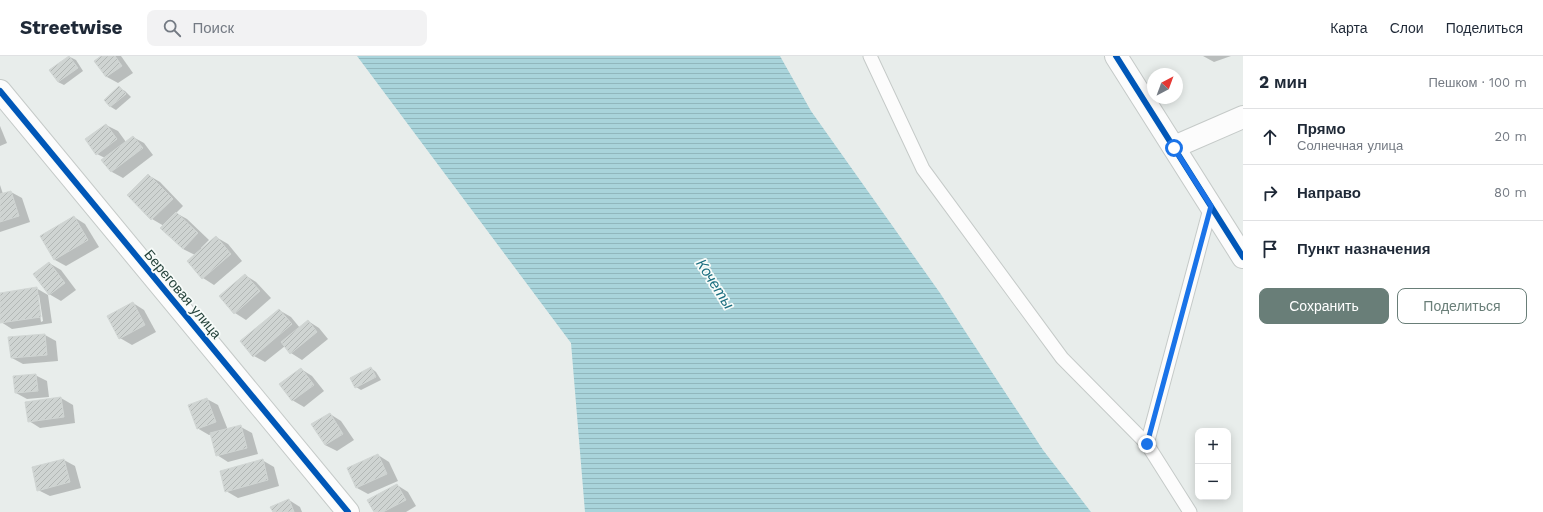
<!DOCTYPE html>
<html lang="ru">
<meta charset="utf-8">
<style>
:root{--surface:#fff;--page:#f2f2f3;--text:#1f2937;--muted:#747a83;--line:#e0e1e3;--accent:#697e78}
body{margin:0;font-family:"Work Sans",sans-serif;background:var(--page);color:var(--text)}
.controls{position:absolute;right:12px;bottom:12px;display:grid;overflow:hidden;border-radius:8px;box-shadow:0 2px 10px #0003}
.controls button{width:36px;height:36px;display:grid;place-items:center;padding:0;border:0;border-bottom:1px solid var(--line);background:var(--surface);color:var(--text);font:20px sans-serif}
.compass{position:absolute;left:1147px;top:12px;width:36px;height:36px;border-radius:50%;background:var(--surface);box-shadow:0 2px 10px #0003;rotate:41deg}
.stop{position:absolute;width:12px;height:12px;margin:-9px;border:3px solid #1a73e8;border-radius:50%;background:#fff}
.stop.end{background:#1a73e8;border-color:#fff;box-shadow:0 1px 4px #0008}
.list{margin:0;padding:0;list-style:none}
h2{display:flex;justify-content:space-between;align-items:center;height:52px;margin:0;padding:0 16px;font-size:17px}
h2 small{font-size:13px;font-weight:400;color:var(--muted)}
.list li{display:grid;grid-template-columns:26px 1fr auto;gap:12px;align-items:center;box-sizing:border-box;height:56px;padding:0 16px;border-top:1px solid var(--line)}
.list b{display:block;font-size:15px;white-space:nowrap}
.list p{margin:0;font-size:13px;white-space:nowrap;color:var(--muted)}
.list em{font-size:13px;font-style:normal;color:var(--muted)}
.actions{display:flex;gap:8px;padding:12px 16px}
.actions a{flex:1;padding:9px 0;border:1px solid var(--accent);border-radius:8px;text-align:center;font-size:14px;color:var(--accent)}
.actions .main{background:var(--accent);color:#fff}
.icon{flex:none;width:22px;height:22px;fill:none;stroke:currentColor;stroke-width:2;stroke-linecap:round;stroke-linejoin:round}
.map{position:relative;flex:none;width:1243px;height:456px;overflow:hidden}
header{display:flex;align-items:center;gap:24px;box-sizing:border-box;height:56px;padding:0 20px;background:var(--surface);border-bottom:1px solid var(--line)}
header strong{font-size:19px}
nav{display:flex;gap:22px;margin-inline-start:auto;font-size:14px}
.search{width:280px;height:36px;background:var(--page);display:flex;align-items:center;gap:10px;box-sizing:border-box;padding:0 14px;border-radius:8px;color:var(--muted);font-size:15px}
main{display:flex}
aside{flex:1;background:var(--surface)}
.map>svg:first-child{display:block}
</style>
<header>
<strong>Streetwise</strong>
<div class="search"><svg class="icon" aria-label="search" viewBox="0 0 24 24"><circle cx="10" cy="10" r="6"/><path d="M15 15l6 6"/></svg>Поиск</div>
<nav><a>Карта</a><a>Слои</a><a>Поделиться</a></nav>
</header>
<main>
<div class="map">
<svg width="1243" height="456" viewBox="0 0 1243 456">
<defs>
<pattern id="water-rules" width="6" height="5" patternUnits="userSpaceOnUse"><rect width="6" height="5" fill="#a9d4db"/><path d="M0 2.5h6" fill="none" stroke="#91b7bd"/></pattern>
<pattern id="building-hatch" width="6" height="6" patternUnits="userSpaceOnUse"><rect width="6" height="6" fill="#cfd4d2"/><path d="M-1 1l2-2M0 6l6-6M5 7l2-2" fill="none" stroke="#b2b7b5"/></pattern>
</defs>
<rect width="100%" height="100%" fill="#e8edeb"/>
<path fill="url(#water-rules)" d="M357,0H780L811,55L940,237L1043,394L1091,456H585L571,287Z"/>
<g fill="#0003" fill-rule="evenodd">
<path d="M102,0H121L133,17L118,27L107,21L95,5Z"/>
<path d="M1203,0H1231L1214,6Z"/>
<path d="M70,1L76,4L83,15L64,29L58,26L50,14Z"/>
<path d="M119,32L125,35L131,41L116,54L111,51L105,44Z"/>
<path d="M106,69L118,75L126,86L133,81L144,87L153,99L123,122L112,116L103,104L105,102L97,98Z"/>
<path d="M0,70L7,87L0,90Z"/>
<path d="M148,119L160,126L183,150L176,157L187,163L209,184L201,192L202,193L216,181L228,188L242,205L214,229L203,222L195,199L183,193L164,170L152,163Z"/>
<path d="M0,129L3,138L11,136L22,142L30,166L0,176Z"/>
<path d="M74,161L85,168L99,191L66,210L55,204L42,180Z"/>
<path d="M49,207L61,214L76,234L61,245L49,238Z"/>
<path d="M245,219L256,226L271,242L246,264L235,257Z"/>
<path d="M36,232L48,239L52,267L12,273L1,266L0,238ZM37,239H39L43,265L41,266Z"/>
<path d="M133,247L144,254L156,276L132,289L120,282Z"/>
<path d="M279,254L291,261L300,272L308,265L319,272L328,283L302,304L291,297L285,290L265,306L254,300Z"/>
<path d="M45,279L56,285L58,305L23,308L12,302Z"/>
<path d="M371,312L376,316L381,324L361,334L356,331Z"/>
<path d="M301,313L312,320L324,335L304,351L292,344Z"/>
<path d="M35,319L47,325L49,341L27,343L16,337Z"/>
<path d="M61,342L73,349L75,367L40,372L29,365Z"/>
<path d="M207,343L218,349L228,374L241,371L252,377L258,398L228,406L217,399L212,378L209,379L197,372Z"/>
<path d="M330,358L341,365L354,384L337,395L325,389Z"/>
<path d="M378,399L389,406L398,425L368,438L357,432Z"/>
<path d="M64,404L75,410L81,432L50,440L38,434Z"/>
<path d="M262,404L274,411L279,430L238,442L226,435Z"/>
<path d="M397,429L408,436L416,450L406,456H375Z"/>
<path d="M289,444L300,451L302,456H274Z"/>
</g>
<g fill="url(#building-hatch)" stroke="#d1d6d4">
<path d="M69,0L78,12L58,26L49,14Z"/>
<path d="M101,0H115L122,10L106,21L94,5Z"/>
<path d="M119,30L126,38L110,51L104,44Z"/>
<path d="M106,68L117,83L96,99L85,83Z"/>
<path d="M133,80L143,92L111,116L101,104Z"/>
<path d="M148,118L173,143L151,164L127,139Z"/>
<path d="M11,135L19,160L0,166V138Z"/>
<path d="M176,156L198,177L183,193L160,172Z"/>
<path d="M74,160L88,184L54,204L40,180Z"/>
<path d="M216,180L231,198L202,223L187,205Z"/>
<path d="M49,206L65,227L49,239L33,218Z"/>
<path d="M245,218L260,235L234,258L219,240Z"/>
<path d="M37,231L41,261L0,267V237Z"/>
<path d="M133,246L145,269L119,283L107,260Z"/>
<path d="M279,253L292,268L253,301L240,285Z"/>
<path d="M308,264L317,276L290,298L281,286Z"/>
<path d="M45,278L47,299L11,302L8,281Z"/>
<path d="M371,311L376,321L355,332L350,322Z"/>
<path d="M301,312L314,329L292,345L279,328Z"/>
<path d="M36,318L38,335L15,337L13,320Z"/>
<path d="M61,341L64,361L28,366L25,346Z"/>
<path d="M207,342L216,366L197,373L188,349Z"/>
<path d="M330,357L343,378L325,389L311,368Z"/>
<path d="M241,369L247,392L216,400L210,377Z"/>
<path d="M378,398L387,418L356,432L347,412Z"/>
<path d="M64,403L70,426L37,435L32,411Z"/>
<path d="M263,403L268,424L225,436L220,415Z"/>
<path d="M397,428L406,444L383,456H374L367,444Z"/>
<path d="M289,443L294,456H273L270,451Z"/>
</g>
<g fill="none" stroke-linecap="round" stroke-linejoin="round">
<defs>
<g id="lane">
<path d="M870,0L923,113L1062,302L1147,388L1190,456"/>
<path d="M1147,388L1211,149"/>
</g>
<g id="street">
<path d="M1116,0L1243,201"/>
<path d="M0,35L348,456"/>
<path d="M1174,91L1243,61"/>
</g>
</defs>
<use href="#lane" stroke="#c5cac8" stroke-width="15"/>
<use href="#street" stroke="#c5cac8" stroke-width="24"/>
<use href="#lane" stroke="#fcfcfc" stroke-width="13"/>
<use href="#street" stroke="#fcfcfc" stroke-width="22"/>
<defs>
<g id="cycleway">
<path d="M1116,0L1243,201"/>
<path d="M0,35L348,456"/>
</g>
</defs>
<use href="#cycleway" stroke="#f7fbf9" stroke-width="8"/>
<use href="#cycleway" stroke="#0057b8" stroke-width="6"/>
</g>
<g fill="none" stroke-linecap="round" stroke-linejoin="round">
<path stroke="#1a73e8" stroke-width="5" d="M1147,388L1211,150L1174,92"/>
</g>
<g text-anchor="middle" stroke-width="3.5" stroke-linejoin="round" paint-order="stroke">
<g font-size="14" fill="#24423a" stroke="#f7fbf9">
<text transform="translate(183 238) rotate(50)" y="5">Береговая улица</text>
</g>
<g font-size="15" font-style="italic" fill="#1c6f80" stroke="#f7fbf9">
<text transform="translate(715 228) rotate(57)" y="5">Кочеты</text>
</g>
</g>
</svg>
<div class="controls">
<button>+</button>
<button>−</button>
</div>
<svg class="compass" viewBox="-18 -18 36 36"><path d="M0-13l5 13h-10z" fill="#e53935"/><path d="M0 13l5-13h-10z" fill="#747a83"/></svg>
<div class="stop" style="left:1174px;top:92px"></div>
<div class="stop end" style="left:1147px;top:388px"></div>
</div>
<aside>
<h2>2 мин<small>Пешком · 100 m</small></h2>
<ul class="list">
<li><svg class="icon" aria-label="ahead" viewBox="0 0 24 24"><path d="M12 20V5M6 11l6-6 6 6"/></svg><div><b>Прямо</b><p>Солнечная улица</p></div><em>20 m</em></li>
<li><svg class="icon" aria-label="right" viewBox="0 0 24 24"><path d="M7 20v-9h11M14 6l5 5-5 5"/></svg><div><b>Направо</b></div><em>80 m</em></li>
<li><svg class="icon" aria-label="arrive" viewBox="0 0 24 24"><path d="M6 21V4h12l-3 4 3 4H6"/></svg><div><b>Пункт назначения</b></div></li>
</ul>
<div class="actions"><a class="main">Сохранить</a><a>Поделиться</a></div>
</aside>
</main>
